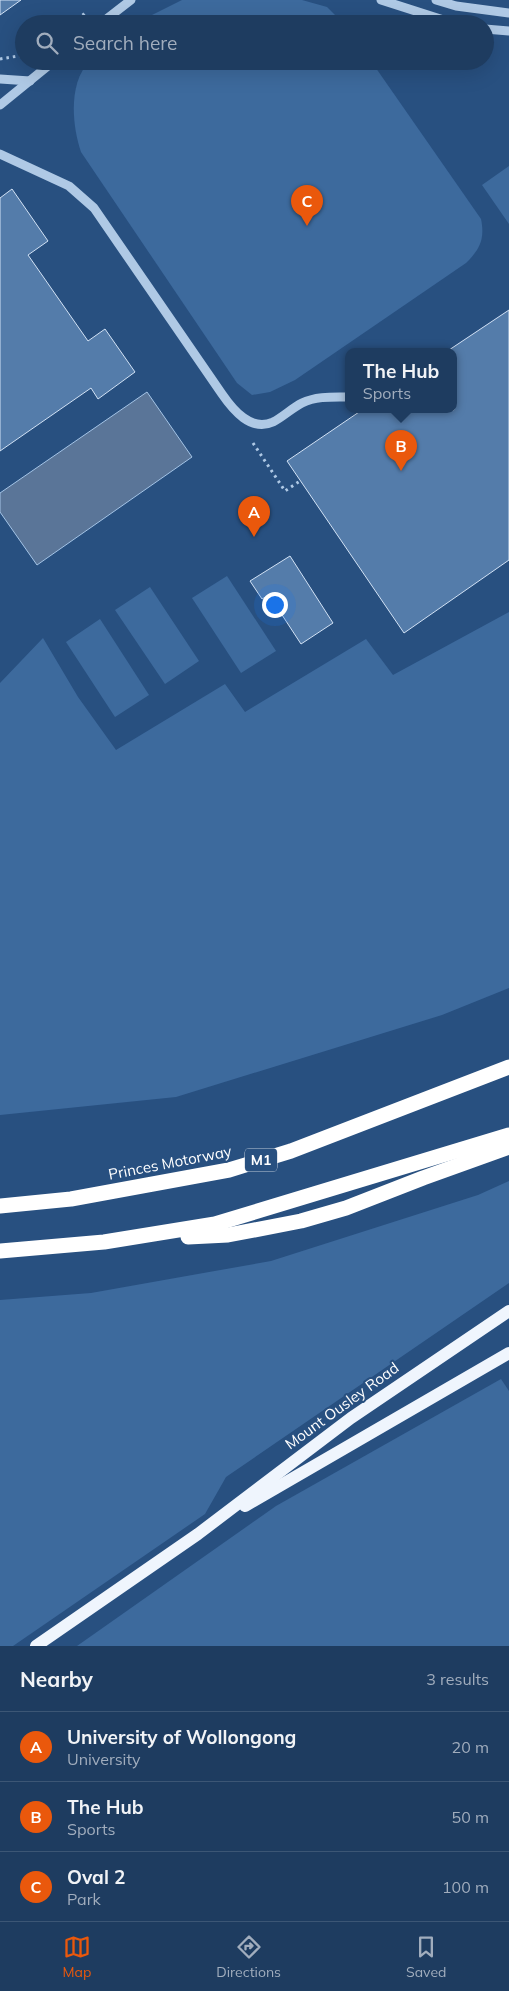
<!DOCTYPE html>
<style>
:root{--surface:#1e3c60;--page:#2b4769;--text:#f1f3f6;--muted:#a1adbd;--line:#3c5675;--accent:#ea580c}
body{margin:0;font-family:Mulish,sans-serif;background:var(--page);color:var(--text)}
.you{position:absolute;left:274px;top:604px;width:18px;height:18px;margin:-12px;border:4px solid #fff;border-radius:50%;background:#1a73e8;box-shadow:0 0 0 8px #1a73e833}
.badge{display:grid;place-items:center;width:32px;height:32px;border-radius:50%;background:var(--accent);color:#fff;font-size:16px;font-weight:700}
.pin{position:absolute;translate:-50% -41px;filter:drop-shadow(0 1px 2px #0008)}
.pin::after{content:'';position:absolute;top:26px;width:18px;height:15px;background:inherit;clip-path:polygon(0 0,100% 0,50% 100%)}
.popup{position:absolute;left:345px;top:348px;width:112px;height:65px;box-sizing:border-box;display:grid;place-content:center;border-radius:10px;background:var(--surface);filter:drop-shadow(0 1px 4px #0005);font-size:16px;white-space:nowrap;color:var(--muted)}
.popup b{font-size:19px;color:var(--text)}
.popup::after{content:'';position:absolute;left:50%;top:100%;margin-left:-10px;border:10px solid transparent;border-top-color:var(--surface)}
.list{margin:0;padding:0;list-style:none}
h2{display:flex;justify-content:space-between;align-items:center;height:65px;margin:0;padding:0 20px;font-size:21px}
h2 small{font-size:16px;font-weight:400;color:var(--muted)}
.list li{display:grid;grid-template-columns:32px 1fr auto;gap:15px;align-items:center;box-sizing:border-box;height:70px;padding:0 20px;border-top:1px solid var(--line)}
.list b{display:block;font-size:19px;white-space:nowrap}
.list p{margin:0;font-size:16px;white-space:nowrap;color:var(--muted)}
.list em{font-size:16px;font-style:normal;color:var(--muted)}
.icon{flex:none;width:28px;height:28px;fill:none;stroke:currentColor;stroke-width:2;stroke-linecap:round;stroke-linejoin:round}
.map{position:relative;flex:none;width:509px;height:1646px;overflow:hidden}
.search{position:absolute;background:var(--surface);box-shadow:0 5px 20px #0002;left:15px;right:15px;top:15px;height:55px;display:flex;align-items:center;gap:12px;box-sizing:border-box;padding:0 18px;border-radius:28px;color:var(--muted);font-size:19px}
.sheet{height:275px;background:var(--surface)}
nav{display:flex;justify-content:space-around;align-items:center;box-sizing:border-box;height:70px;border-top:1px solid var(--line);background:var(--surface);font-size:14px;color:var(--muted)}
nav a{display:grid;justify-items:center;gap:2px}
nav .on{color:var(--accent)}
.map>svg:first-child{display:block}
</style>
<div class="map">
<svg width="509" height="1646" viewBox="0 0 509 1646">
<rect width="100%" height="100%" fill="#285080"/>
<g fill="#3d6a9d">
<path d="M182,0H302L327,7L344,24H134Z"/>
<path d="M90,61H371L481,219C485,239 480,249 466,263L295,380L270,392L252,395L237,383L81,152C72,126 68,82 90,61Z"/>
<path d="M509,166V224L482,185Z"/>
<path d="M227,576L276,651L241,673L192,598Z"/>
<path d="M150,587L199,661L165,684L115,610Z"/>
<path d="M509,612V988L442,1015L176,1097L0,1115V683L43,638L78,697L116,750L225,684L245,712L366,639L393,675Z"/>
<path d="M100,619L149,695L115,717L66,642Z"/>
<path d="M509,1181V1283L226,1477L205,1514L13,1646H0V1300L91,1293L271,1261L478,1195Z"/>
<path d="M501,1379L509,1391V1646H77L276,1506Z"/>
</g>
<path fill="#5a7598" stroke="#a4c4e6" d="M147,392L192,457L37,565L0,512V493Z"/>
<g fill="#547caa" stroke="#d2e2f5">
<path d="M0,0H21L0,15Z"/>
<path d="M12,189L48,241L28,255L88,341L105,329L135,372L98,399L91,388L0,451V198Z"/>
<path d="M509,310V560L404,633L287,461L362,410H454V352H446Z"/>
<path d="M290,556L333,623L301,644L269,595L262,599L250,581Z"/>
</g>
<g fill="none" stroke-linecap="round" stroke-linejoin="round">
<g stroke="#afc9e5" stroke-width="3" stroke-dasharray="2.5 4" stroke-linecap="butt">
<path d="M73,24L85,13"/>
<path d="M0,59L24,55"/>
<path d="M253,443L285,491L300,481"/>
</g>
<g stroke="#afc9e5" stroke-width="9">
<path d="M381,0L456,24"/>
<path d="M436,0L456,6L509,13"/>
<path d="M100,24L131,0"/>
<path d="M485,29L509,31"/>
<path d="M0,79L30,81"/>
<path d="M0,105L54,61"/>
<path d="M0,154L69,186L94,208L222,394C233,410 251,432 273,422C283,417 292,408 302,403C316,396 333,397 348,397"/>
</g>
<g stroke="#eff5fd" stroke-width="12">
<path d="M245,1506L509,1353"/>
<path d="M36,1646L198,1534L351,1418L509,1311"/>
</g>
<g stroke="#fff" stroke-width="15">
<path d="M0,1206L71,1199L229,1170L291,1151L509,1067"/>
<path d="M188,1237L228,1235L301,1221L346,1208L423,1178L509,1147"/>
<path d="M0,1251L104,1242L215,1224L509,1135"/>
</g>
</g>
<g text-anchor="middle" stroke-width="4" stroke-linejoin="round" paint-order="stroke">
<rect fill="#285080" stroke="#becad9" stroke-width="1" x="245" y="1148.5" width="32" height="23" rx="4"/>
<g font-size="14" font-weight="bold" fill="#fff">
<text x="261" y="1165">M1</text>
</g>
<g font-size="15" fill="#fff" stroke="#285080">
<text transform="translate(170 1163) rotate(-11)" y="5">Princes Motorway</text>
<text transform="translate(342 1406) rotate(-36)" y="5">Mount Ousley Road</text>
</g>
</g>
</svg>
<div class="you"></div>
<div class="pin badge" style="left:254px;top:537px">A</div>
<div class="pin badge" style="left:401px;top:471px">B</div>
<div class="popup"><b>The Hub</b>Sports</div>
<div class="pin badge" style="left:307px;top:226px">C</div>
<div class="search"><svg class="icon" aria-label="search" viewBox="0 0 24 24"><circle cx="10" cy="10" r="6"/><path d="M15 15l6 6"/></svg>Search here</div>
</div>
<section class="sheet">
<h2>Nearby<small>3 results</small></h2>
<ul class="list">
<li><span class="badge">A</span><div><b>University of Wollongong</b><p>University</p></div><em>20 m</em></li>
<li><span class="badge">B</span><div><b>The Hub</b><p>Sports</p></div><em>50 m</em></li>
<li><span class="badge">C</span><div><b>Oval 2</b><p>Park</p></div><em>100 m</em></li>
</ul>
</section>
<nav>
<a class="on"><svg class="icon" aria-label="map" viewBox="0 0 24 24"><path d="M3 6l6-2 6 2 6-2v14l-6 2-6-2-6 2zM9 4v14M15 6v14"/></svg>Map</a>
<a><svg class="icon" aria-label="directions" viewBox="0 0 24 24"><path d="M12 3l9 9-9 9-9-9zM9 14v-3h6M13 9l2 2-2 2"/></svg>Directions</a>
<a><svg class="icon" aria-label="saved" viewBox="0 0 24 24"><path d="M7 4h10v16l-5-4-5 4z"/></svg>Saved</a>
</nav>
